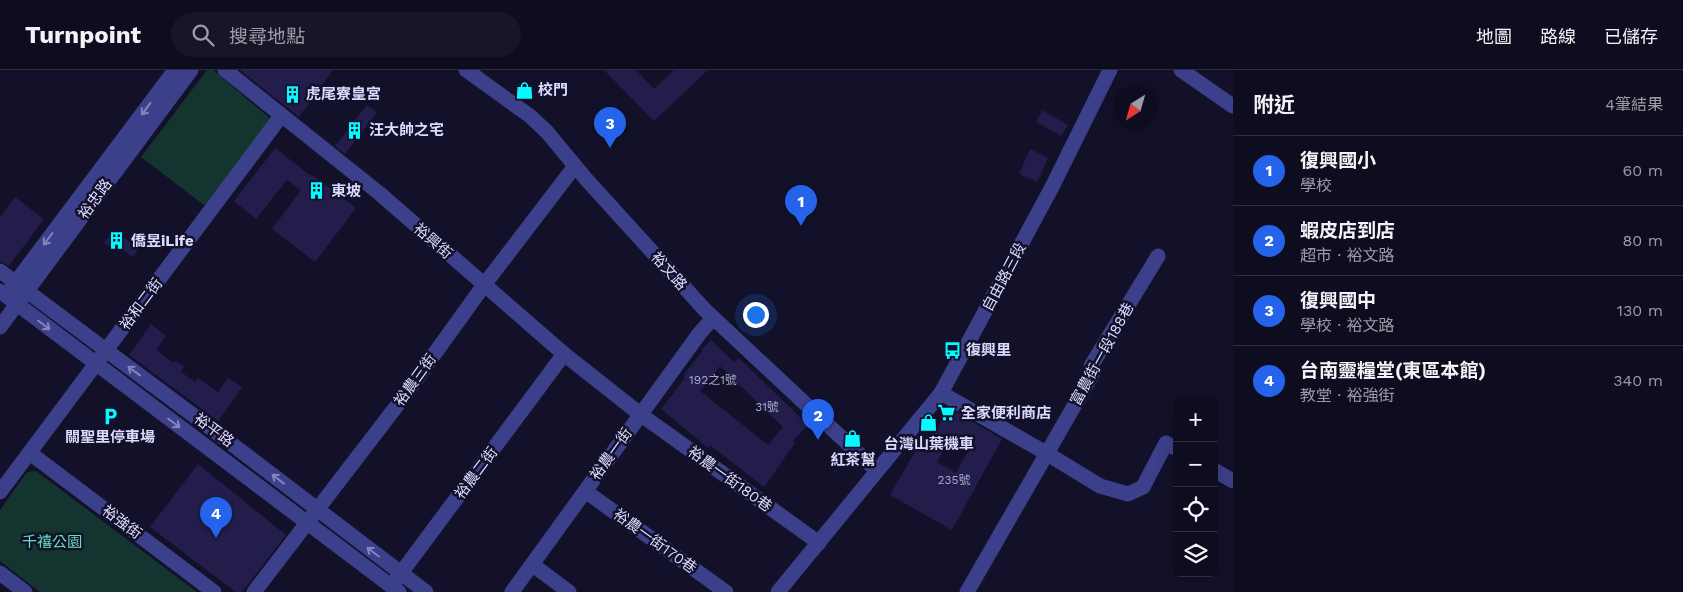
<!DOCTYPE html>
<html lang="zh-TW">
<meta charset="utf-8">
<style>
:root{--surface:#0e0d20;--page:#171629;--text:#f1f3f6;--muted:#9b9ca5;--line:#2e2d3e;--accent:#2563eb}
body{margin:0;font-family:"Work Sans","Noto Sans TC",sans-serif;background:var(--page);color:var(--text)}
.controls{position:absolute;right:15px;bottom:15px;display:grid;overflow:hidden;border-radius:8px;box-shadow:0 5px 20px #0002}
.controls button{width:45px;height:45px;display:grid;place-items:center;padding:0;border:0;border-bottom:1px solid var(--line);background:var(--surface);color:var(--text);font:25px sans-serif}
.compass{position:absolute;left:1113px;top:15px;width:45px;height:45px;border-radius:50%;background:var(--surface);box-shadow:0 5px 20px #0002;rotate:217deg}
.you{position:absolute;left:755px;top:244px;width:18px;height:18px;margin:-12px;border:4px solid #fff;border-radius:50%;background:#1a73e8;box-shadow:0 0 0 8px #1a73e833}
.badge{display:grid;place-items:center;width:32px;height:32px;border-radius:50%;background:var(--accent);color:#fff;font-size:16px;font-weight:700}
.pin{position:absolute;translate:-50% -41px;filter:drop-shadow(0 1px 2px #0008)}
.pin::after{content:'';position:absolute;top:26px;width:18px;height:15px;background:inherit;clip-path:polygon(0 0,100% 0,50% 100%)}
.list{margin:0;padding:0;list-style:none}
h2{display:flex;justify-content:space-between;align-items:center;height:65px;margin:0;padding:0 20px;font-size:21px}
h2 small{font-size:16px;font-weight:400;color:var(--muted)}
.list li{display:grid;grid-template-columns:32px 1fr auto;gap:15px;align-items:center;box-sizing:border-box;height:70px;padding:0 20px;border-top:1px solid var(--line)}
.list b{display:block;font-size:19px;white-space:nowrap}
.list p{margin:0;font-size:16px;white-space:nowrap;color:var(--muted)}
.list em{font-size:16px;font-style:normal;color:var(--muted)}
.icon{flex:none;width:28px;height:28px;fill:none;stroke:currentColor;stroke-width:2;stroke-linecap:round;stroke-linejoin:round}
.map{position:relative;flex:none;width:1233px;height:522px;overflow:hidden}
header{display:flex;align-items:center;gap:30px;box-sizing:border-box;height:70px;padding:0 25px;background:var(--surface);border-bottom:1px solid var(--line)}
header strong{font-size:24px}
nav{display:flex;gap:28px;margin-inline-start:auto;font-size:18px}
.search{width:350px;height:45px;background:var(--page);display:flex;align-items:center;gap:12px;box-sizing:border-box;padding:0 18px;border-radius:28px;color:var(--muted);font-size:19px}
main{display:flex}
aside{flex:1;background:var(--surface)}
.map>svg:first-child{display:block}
</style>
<header>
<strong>Turnpoint</strong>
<div class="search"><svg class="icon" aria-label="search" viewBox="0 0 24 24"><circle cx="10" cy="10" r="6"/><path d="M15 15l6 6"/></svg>搜尋地點</div>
<nav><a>地圖</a><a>路線</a><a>已儲存</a></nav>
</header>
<main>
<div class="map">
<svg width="1233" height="522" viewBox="0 0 1233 522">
<rect width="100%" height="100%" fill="#13112a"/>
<g fill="#143430">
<path d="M207,0H213L272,50L205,136L141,87Z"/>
<path d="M36,401L197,522H40L0,491V440L27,402Z"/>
</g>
<g fill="#221d4b" fill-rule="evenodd">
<path d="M240,0H333L299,47Z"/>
<path d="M604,0H636L654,19L674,0H708L654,51Z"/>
<path d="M367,35L377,42L345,84L335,76Z"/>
<path d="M1042,40L1068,55L1061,66L1036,52Z"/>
<path d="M275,78L311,106L312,105L356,138L315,192L272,159L301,120L287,110L256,149L234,131Z"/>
<path d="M1030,79L1048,88L1037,112L1019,104Z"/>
<path d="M15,127L44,149L9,196L0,191V147Z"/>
<path d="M117,163L139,178L133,187L117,175L113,179L104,173L111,164L114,166Z"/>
<path d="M151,254L166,266L156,280L173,293L175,291L184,297L181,302L195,312L198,308L218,322L228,308L242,317L218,351L129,285Z"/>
<path d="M711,270L734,292L739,288L808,355L793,371L795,373L764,417L710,375L708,378L661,339L685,308L683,306L703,280L702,279ZM720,296L783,357L768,375L700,321Z"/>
<path d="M946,342L954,346L956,342L1002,369L952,460L890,425L916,380L919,382L931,362L934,364ZM951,367L970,378L956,403L937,392Z"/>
<path d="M198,394L286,465L242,522H236L150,457Z"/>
</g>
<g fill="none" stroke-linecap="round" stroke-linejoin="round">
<g stroke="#3c3f89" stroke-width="15">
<path d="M225,0L379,123L564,284L640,344L819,473"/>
<path d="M466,0L530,46L547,62L586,109L705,240L876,400"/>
<path d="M1181,0L1233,36"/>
<path d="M0,201L233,375L426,522"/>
<path d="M10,220L175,0"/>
<path d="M0,221L399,522"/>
<path d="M0,257L191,0"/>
<path d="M941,323L1046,383L1100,416L1128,424L1143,417L1166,373L1177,379"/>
<path d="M30,383L214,522"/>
<path d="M1214,400L1233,411"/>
<path d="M585,421L726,522"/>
<path d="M0,422L281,46"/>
<path d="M533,495L569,522"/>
<path d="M0,503L25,522"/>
<path d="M395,511L564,284"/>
<path d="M254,522L402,329L484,215L575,96"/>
<path d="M512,522L699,264L713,248"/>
<path d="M778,522L941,323L1052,117L1110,0"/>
<path d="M967,522L1092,305L1091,296L1158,186"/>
</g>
</g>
<defs><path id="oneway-shaft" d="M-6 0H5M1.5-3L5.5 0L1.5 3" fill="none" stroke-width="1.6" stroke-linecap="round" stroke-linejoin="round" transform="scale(1.25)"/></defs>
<g stroke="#8485be">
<use href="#oneway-shaft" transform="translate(146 39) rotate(126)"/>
<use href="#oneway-shaft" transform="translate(48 169) rotate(127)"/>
<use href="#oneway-shaft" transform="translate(44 255) rotate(37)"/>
<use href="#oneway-shaft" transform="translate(134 301) rotate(-144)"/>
<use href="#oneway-shaft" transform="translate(174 353) rotate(37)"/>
<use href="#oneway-shaft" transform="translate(278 409) rotate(-142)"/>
<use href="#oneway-shaft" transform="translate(373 482) rotate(-143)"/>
</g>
<defs>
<symbol id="shop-bare" viewBox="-9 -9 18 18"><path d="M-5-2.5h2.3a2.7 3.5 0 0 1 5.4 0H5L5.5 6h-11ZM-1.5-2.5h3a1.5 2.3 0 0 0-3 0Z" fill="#06f9ff" stroke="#13112a" stroke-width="2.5" paint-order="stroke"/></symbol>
<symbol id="building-bare" viewBox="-9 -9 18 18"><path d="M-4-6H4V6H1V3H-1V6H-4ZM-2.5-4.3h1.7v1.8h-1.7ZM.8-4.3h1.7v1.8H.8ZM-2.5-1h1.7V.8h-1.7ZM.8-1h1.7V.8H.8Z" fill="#06f9ff" stroke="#13112a" stroke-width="2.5" paint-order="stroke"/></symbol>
<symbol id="bus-bare" viewBox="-9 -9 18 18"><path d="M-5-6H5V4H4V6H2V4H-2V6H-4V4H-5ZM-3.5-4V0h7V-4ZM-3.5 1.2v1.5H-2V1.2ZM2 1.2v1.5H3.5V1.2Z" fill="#06f9ff" stroke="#13112a" stroke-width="2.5" paint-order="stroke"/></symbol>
<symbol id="supermarket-bare" viewBox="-9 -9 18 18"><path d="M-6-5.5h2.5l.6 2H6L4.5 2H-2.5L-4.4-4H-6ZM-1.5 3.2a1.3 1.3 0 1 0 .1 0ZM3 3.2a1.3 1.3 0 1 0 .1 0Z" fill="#06f9ff" stroke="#13112a" stroke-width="2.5" paint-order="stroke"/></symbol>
<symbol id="parking-bare" viewBox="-9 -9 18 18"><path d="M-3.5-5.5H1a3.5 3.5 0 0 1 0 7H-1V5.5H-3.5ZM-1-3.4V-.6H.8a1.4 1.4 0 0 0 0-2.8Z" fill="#06f9ff" stroke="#13112a" stroke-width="2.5" paint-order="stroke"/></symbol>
</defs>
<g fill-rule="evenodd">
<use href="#shop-bare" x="512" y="8" width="25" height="25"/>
<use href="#building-bare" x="280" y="12" width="25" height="25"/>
<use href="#building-bare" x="342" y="48" width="25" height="25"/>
<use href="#building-bare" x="304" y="108" width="25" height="25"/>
<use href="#building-bare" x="104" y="158" width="25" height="25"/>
<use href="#bus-bare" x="940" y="268" width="25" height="25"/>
<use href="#supermarket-bare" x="934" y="330" width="25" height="25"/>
<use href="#parking-bare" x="98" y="334" width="25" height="25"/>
<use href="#shop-bare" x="916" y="340" width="25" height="25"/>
<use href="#shop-bare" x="840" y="356" width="25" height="25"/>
</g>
<g text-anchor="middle" stroke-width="5" stroke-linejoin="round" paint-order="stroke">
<g font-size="12" fill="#adabd2">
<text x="713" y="314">192之1號</text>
<text x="767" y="341">31號</text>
<text x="954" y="414">235號</text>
</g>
<g font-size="15" font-weight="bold" fill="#dbdaff" stroke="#13112a" text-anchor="start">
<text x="538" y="25">校門</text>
<text x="306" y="29">虎尾寮皇宮</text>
<text x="369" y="65">汪大帥之宅</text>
<text x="331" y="126">東坡</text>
<text x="131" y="176">僑昱iLife</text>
<text x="966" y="285">復興里</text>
<text x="961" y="348">全家便利商店</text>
<text x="110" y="372" text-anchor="middle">關聖里停車場</text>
<text x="929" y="379" text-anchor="middle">台灣山葉機車</text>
<text x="853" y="395" text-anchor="middle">紅茶幫</text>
</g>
<g font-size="15" fill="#dbdaff" stroke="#13112a">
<text transform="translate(95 129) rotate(-54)" y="5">裕忠路</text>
<text transform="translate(433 171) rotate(41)" y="5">裕興街</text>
<text transform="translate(669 201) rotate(48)" y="5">裕文路</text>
<text transform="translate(1004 207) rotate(-62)" y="5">自由路三段</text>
<text transform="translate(141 234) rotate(-53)" y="5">裕和二街</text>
<text transform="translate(1102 284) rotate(-61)" y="5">富農街一段188巷</text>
<text transform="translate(415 310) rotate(-54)" y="5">裕農三街</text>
<text transform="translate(214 360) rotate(37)" y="5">裕平路</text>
<text transform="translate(611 384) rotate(-54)" y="5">裕農一街</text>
<text transform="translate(476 403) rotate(-53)" y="5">裕農二街</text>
<text transform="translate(730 409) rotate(36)" y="5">裕農一街180巷</text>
<text transform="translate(122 452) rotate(37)" y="5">裕強街</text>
<text transform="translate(655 471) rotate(36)" y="5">裕農一街170巷</text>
</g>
<g font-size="15" fill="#64e1b8" stroke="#13112a">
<text x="52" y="477">千禧公園</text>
</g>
</g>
</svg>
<div class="controls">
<button>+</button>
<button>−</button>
<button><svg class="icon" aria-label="locate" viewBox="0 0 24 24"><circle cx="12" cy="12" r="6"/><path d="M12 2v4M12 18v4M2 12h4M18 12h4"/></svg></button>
<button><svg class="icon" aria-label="layers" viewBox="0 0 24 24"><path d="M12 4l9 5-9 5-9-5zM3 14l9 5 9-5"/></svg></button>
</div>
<svg class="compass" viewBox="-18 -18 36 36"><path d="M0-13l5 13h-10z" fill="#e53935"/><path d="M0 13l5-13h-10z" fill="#9b9ca5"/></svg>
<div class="you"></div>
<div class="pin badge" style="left:801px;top:156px">1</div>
<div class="pin badge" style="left:818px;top:370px">2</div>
<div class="pin badge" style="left:610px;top:78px">3</div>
<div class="pin badge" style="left:216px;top:468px">4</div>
</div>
<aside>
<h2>附近<small>4筆結果</small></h2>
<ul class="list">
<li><span class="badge">1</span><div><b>復興國小</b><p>學校</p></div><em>60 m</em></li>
<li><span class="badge">2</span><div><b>蝦皮店到店</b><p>超市 · 裕文路</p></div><em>80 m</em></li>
<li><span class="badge">3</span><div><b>復興國中</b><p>學校 · 裕文路</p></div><em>130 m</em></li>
<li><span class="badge">4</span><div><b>台南靈糧堂(東區本館)</b><p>教堂 · 裕強街</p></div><em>340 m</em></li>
</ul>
</aside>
</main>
